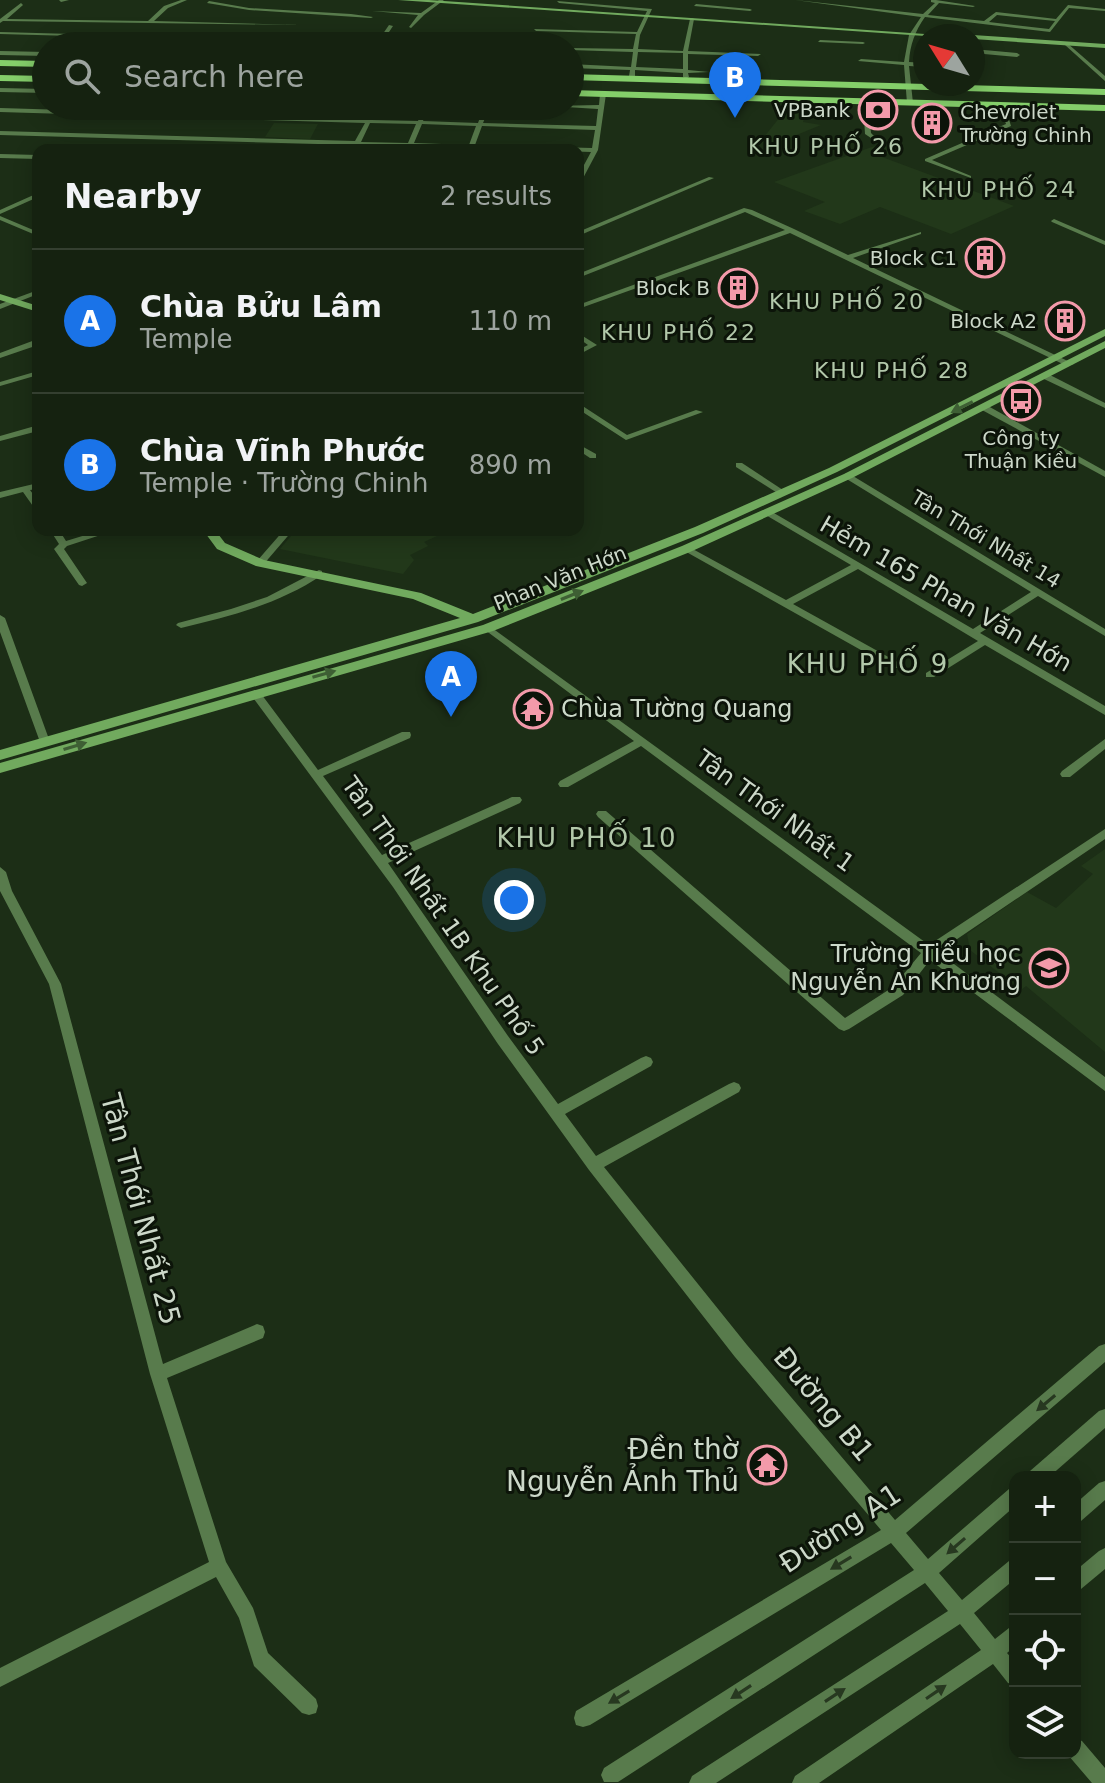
<!DOCTYPE html>
<meta charset="utf-8">
<style>
:root{--surface:#152210;--page:#1e2a19;--text:#f1f3f6;--muted:#9da49f;--line:#343f30;--accent:#1a73e8}
body{margin:0;font-family:"DejaVu Sans",sans-serif;background:var(--page);color:var(--text)}
.controls{position:absolute;right:24px;bottom:24px;display:grid;overflow:hidden;border-radius:16px;box-shadow:0 4px 20px #0003}
.controls button{width:72px;height:72px;display:grid;place-items:center;padding:0;border:0;border-bottom:2px solid var(--line);background:var(--surface);color:var(--text);font:40px sans-serif}
.compass{position:absolute;left:913px;top:24px;width:72px;height:72px;border-radius:50%;background:var(--surface);box-shadow:0 4px 20px #0003;rotate:307deg}
.you{position:absolute;left:514px;top:900px;width:28px;height:28px;margin:-20px;border:6px solid #fff;border-radius:50%;background:#1a73e8;box-shadow:0 0 0 12px #1a73e833}
.badge{display:grid;place-items:center;width:52px;height:52px;border-radius:50%;background:var(--accent);color:#fff;font-size:26px;font-weight:700}
.pin{position:absolute;translate:-50% -66px;filter:drop-shadow(0 2px 4px #0008)}
.pin::after{content:'';position:absolute;top:42px;width:28px;height:24px;background:inherit;clip-path:polygon(0 0,100% 0,50% 100%)}
.list{margin:0;padding:0;list-style:none}
h2{display:flex;justify-content:space-between;align-items:center;height:104px;margin:0;padding:0 32px;font-size:34px}
h2 small{font-size:26px;font-weight:400;color:var(--muted)}
.list li{display:grid;grid-template-columns:52px 1fr auto;gap:24px;align-items:center;box-sizing:border-box;height:144px;padding:0 32px;border-top:2px solid var(--line)}
.list b{display:block;font-size:30px;white-space:nowrap}
.list p{margin:0;font-size:26px;white-space:nowrap;color:var(--muted)}
.list em{font-size:26px;font-style:normal;color:var(--muted)}
.icon{flex:none;width:44px;height:44px;fill:none;stroke:currentColor;stroke-width:2;stroke-linecap:round;stroke-linejoin:round}
.map{position:relative;flex:none;width:1105px;height:1783px;overflow:hidden}
.search{position:absolute;background:var(--surface);box-shadow:0 4px 20px #0003;left:32px;top:32px;width:552px;height:88px;display:flex;align-items:center;gap:20px;box-sizing:border-box;padding:0 28px;border-radius:44px;color:var(--muted);font-size:30px}
.panel{position:absolute;background:var(--surface);box-shadow:0 4px 20px #0003;left:32px;top:144px;width:552px;height:392px;border-radius:16px}
.map>svg:first-child{display:block}
</style>
<div class="map">
<svg width="1105" height="1783" viewBox="0 0 1105 1783">
<rect width="100%" height="100%" fill="#1c2e16"/>
<g fill="#22381a">
<path d="M792,102H809L803,122L821,125L772,145L760,142Z"/>
<path d="M274,123L318,124L310,139L265,137Z"/>
<path d="M883,143L899,148L882,157L1014,206L951,234L880,207L840,224L804,211L825,202L774,182Z"/>
<path d="M296,530H450L424,542L428,546L410,555L414,560L403,574L280,549Z"/>
<path d="M1105,849V1052L1026,986L1021,990L970,950L967,934L1027,892L1056,908L1093,874L1081,866Z"/>
</g>
<g fill="none" stroke-linecap="round" stroke-linejoin="round">
<g fill="#587b4c" fill-rule="evenodd">
<path d="M59,0H69L61,2Z"/>
<path d="M181,0H187L168,8L154,21L301,25L3,21L0,23V19L21,3L23,5L7,19L148,21L164,6Z"/>
<path d="M439,0H444L424,15L411,28L409,27L418,15L372,11L421,13Z"/>
<path d="M795,0L923,14L935,3L931,2V0H936L975,6L973,7L939,3L928,15L984,21L996,12L1056,19L1068,5L1105,9V11L1069,8L1050,32L925,17C915,31 910,45 909,62L925,63V67L909,66L913,103L910,105L907,103L904,65L858,61L861,59L904,62L909,35L921,17ZM997,15L1055,21L1049,29L989,22Z"/>
<path d="M209,1L249,8L351,14L373,17L371,18L249,10L207,3Z"/>
<path d="M557,1L652,9L640,35L638,49L683,51L690,19L692,18L694,19L688,51L761,54L758,56L688,54V70L709,72L688,73L689,77L686,79L683,77V73L635,70V76L632,78L629,76L630,70L570,68V64L631,67L633,52L570,50V48L633,49L636,34L536,31L534,29L637,32L647,11L559,3ZM638,52L683,53V69L636,67Z"/>
<path d="M696,4L750,9L752,10L750,11L694,6Z"/>
<path d="M389,25L393,26L383,41L504,46L379,44L340,41H378Z"/>
<path d="M0,32L289,40L291,41L289,42L0,34Z"/>
<path d="M820,40L863,42L865,43L863,44L818,42Z"/>
<path d="M1067,43L1105,76V81L1065,45Z"/>
<path d="M973,49L1017,53L1020,55L1017,57L973,53Z"/>
<path d="M0,51L46,52V56L0,55Z"/>
<path d="M0,88L46,89V93L0,92Z"/>
<path d="M603,92L606,94L598,150L581,182L578,184V176L591,152L474,148L473,150H467L468,148L412,147L411,150H405L407,146L359,145L357,150H351L354,145L0,135V131L355,141L365,123L0,112V108L367,119L373,106H379L372,120L418,121L424,106H430L423,121L478,123L484,106H490L483,123L596,126L598,109L549,106L599,105L600,94ZM370,123L416,124L408,143L361,142ZM422,124L476,126L469,145L414,143ZM482,126L595,130L592,148L475,145Z"/>
<path d="M863,101L868,102L871,133L874,136L871,138L865,134Z"/>
<path d="M988,102L1007,113L1011,126L932,160L971,176V178L925,161V159L1006,124L1003,115L986,105Z"/>
<path d="M0,154L38,155V159L0,158Z"/>
<path d="M709,177L714,178L578,236V232Z"/>
<path d="M34,183L38,184V188L32,186Z"/>
<path d="M38,193V197L0,214V210Z"/>
<path d="M744,208L752,210L794,229L848,255L921,232V234L853,258L1074,364L1067,366L790,233L578,309V305L785,230L745,212L578,278V274Z"/>
<path d="M0,216L38,232V236L0,220Z"/>
<path d="M1054,219L1105,241V245L1052,222L1051,221Z"/>
<path d="M38,290V294L0,309V304Z"/>
<path d="M578,333L597,345L578,355V350L588,345L578,338Z"/>
<path d="M35,340H38V345L0,358V353Z"/>
<path d="M38,371V375L0,386V382Z"/>
<path d="M1044,375H1050L1105,403V408L1044,379Z"/>
<path d="M578,403L627,435L696,410L703,412L626,440L578,409Z"/>
<path d="M982,406H988L1105,471V477L982,410Z"/>
<path d="M35,426H38V431L0,441V436Z"/>
<path d="M578,444L596,454V458H590L578,450Z"/>
<path d="M736,463H742L786,492L779,494L736,467Z"/>
<path d="M848,473L1105,629V636L1038,596L980,633L1105,706V715L985,645L934,677H926V673L978,641L858,569L793,604L901,664V668H893L681,549L683,547H689L786,600L851,565L764,514V510L767,509L973,629L1031,592L845,478V474Z"/>
<path d="M38,483V489L30,490L38,501V510L35,509L23,492L0,498V492Z"/>
<path d="M50,530H59L66,541L102,530H116L67,546L64,549L87,583L82,586L79,585L54,549L59,544Z"/>
<path d="M187,530H213L214,531C208,535 192,534 187,530Z"/>
<path d="M284,530H293L263,565H257V561Z"/>
<path d="M319,570L322,571V575C279,604 231,616 181,628L176,625L178,623L231,609L267,597Z"/>
<path d="M0,615L5,618L50,742L49,745H41L40,742L0,632Z"/>
<path d="M488,625L929,945L1105,829V839L938,952L1105,1077V1091L930,960L903,995L849,1029L844,1031L839,1029L598,817L596,814L598,811H606L845,1018L893,987L921,953L641,746L568,787H560L558,784L560,781L634,741L485,630L483,628Z"/>
<path d="M255,690L259,691L318,770L402,732H410L411,735L410,738L323,776L382,855L512,797H520L522,800L520,803L388,863L508,1036L558,1104L641,1058L646,1056L651,1058L653,1062L651,1066L565,1114L596,1156L729,1084L734,1082L739,1084L741,1088L739,1092L604,1167L747,1345L895,1520L1099,1346L1105,1344V1362L906,1533L928,1559L1009,1489L1015,1486V1506L939,1573L962,1600L1009,1561L1015,1558V1579L974,1613L995,1639L1009,1628L1015,1625V1646L1007,1653L1015,1662V1685L1008,1683L993,1664L819,1783H792L795,1776L981,1650L960,1624L716,1783H689L692,1776L948,1611L925,1583L618,1782H604L601,1775L604,1768L914,1570L891,1543L590,1725L583,1727L576,1725L574,1718L576,1711L881,1530L735,1357L589,1170L498,1044L393,887L251,695L250,693Z"/>
<path d="M1105,739V749L1070,777H1062L1060,774L1062,771Z"/>
<path d="M0,867L6,872L12,891L61,984L163,1364L257,1324L263,1326L265,1332L263,1338L167,1378L226,1562L253,1608L268,1653L316,1699L318,1706L316,1713L309,1715L302,1713L254,1666L239,1618L216,1577L0,1687V1668L209,1562L150,1374L49,984L0,891Z"/>
<path d="M1105,1409V1428L1049,1477H1028L1030,1471L1099,1411Z"/>
<path d="M1105,1481V1500L1081,1521L1075,1524V1504L1099,1483Z"/>
<path d="M1105,1548V1569L1081,1589L1075,1592V1571L1099,1551Z"/>
<path d="M1075,1738L1082,1741L1105,1768V1783H1092L1068,1755V1753H1075Z"/>
</g>
<g fill="#71aa5e" fill-rule="evenodd">
<path d="M398,0H429L954,36H925Z"/>
<path d="M973,35L1105,44V48L973,39L970,36Z"/>
<path d="M0,294L38,306V312L0,300Z"/>
<path d="M1105,329V336L837,472L703,533L478,622L0,760V750L460,618L413,599L256,566L217,549L203,530H215L225,543L264,560L421,593L473,614L695,527L829,468Z"/>
<path d="M1105,341V348L852,478L690,552L493,631L0,773V763L483,625L682,546L844,474Z"/>
</g>
<g fill="#84ce6a" fill-rule="evenodd">
<path d="M0,60L46,61V67L0,66Z"/>
<path d="M570,74L1105,89V95L570,80Z"/>
<path d="M0,75L46,76V82L0,81Z"/>
<path d="M570,90L1105,105V111L570,96Z"/>
</g>
</g>
<defs><path id="oneway-solid" d="M-6-.8H1V-3.2L6.5 0L1 3.2V.8H-6Z" transform="scale(2)"/></defs>
<g fill="#3e5f34">
<use href="#oneway-solid" transform="translate(962 407) rotate(153)"/>
<use href="#oneway-solid" transform="translate(572 595) rotate(-22)"/>
<use href="#oneway-solid" transform="translate(324 674) rotate(-16)"/>
<use href="#oneway-solid" transform="translate(75 746) rotate(-17)"/>
</g>
<g fill="#273820">
<use href="#oneway-solid" transform="translate(1046 1403) rotate(140)"/>
<use href="#oneway-solid" transform="translate(956 1546) rotate(139)"/>
<use href="#oneway-solid" transform="translate(841 1563) rotate(149)"/>
<use href="#oneway-solid" transform="translate(741 1692) rotate(147)"/>
<use href="#oneway-solid" transform="translate(936 1692) rotate(-34)"/>
<use href="#oneway-solid" transform="translate(835 1695) rotate(-33)"/>
<use href="#oneway-solid" transform="translate(619 1697) rotate(149)"/>
</g>
<defs>
<symbol id="bank-ring" viewBox="-11 -11 22 22"><circle r="9.5" fill="#0c1409" stroke="#f39aaa" stroke-width="1.5"/><path d="M-6-4H6V4H-6ZM0-2.3a2.3 2.3 0 1 0 0 4.6a2.3 2.3 0 1 0 0-4.6Z" fill="#f39aaa"/></symbol>
<symbol id="building-ring" viewBox="-11 -11 22 22"><circle r="9.5" fill="#0c1409" stroke="#f39aaa" stroke-width="1.5"/><path d="M-4-6H4V6H1V3H-1V6H-4ZM-2.5-4.3h1.7v1.8h-1.7ZM.8-4.3h1.7v1.8H.8ZM-2.5-1h1.7V.8h-1.7ZM.8-1h1.7V.8H.8Z" fill="#f39aaa"/></symbol>
<symbol id="bus-ring" viewBox="-11 -11 22 22"><circle r="9.5" fill="#0c1409" stroke="#f39aaa" stroke-width="1.5"/><path d="M-5-6H5V4H4V6H2V4H-2V6H-4V4H-5ZM-3.5-4V0h7V-4ZM-3.5 1.2v1.5H-2V1.2ZM2 1.2v1.5H3.5V1.2Z" fill="#f39aaa"/></symbol>
<symbol id="temple-ring" viewBox="-11 -11 22 22"><circle r="9.5" fill="#0c1409" stroke="#f39aaa" stroke-width="1.5"/><path d="M0-6L5-2H3V0L6.5 2.5H4V6H1.5V3h-3V6H-4V2.5H-6.5L-3 0V-2H-5Z" fill="#f39aaa"/></symbol>
<symbol id="school-ring" viewBox="-11 -11 22 22"><circle r="9.5" fill="#0c1409" stroke="#f39aaa" stroke-width="1.5"/><path d="M0-5L7-2L0 1L-7-2ZM-4 1L0 2.5L4 1V4Q0 6-4 4Z" fill="#f39aaa"/></symbol>
</defs>
<g fill-rule="evenodd">
<use href="#bank-ring" x="856" y="88" width="44" height="44"/>
<use href="#building-ring" x="910" y="101" width="44" height="44"/>
<use href="#building-ring" x="963" y="236" width="44" height="44"/>
<use href="#building-ring" x="716" y="266" width="44" height="44"/>
<use href="#building-ring" x="1043" y="299" width="44" height="44"/>
<use href="#bus-ring" x="999" y="379" width="44" height="44"/>
<use href="#temple-ring" x="511" y="687" width="44" height="44"/>
<use href="#school-ring" x="1027" y="946" width="44" height="44"/>
<use href="#temple-ring" x="745" y="1443" width="44" height="44"/>
</g>
<g text-anchor="middle" stroke-width="6" stroke-linejoin="round" paint-order="stroke">
<g font-size="20" fill="#ccd8c9" stroke="#0c1409" text-anchor="end">
<text x="850" y="117">VPBank</text>
<text x="960" y="119" text-anchor="start">Chevrolet<tspan x="960" dy="23">Trường Chinh</tspan></text>
<text x="957" y="265">Block C1</text>
<text x="710" y="295">Block B</text>
<text x="1037" y="328">Block A2</text>
<text x="1021" y="445" text-anchor="middle">Công ty<tspan x="1021" dy="23">Thuận Kiều</tspan></text>
</g>
<g font-size="20" fill="#ccd8c9" stroke="#0c1409">
<text transform="translate(986 539) rotate(31)" y="7">Tân Thới Nhất 14</text>
<text transform="translate(560 578) rotate(-22)" y="7">Phan Văn Hớn</text>
</g>
<g font-size="22" letter-spacing="2" fill="#b2c8aa" stroke="#0c1409">
<text x="826" y="154">KHU PHỐ 26</text>
<text x="999" y="197">KHU PHỐ 24</text>
<text x="847" y="309">KHU PHỐ 20</text>
<text x="679" y="340">KHU PHỐ 22</text>
<text x="892" y="378">KHU PHỐ 28</text>
</g>
<g font-size="24" fill="#ccd8c9" stroke="#0c1409">
<text transform="translate(946 594) rotate(30)" y="8">Hẻm 165 Phan Văn Hớn</text>
<text transform="translate(775 811) rotate(36)" y="8">Tân Thới Nhất 1</text>
<text transform="translate(443 916) rotate(55)" y="8">Tân Thới Nhất 1B Khu Phố 5</text>
</g>
<g font-size="24" fill="#ccd8c9" stroke="#0c1409" text-anchor="start">
<text x="561" y="717">Chùa Tường Quang</text>
<text x="1021" y="962" text-anchor="end">Trường Tiểu học<tspan x="1021" dy="28">Nguyễn An Khương</tspan></text>
</g>
<g font-size="26" letter-spacing="2" fill="#b2c8aa" stroke="#0c1409">
<text x="868" y="673">KHU PHỐ 9</text>
<text x="587" y="847">KHU PHỐ 10</text>
</g>
<g font-size="28" fill="#ccd8c9" stroke="#0c1409">
<text transform="translate(141 1209) rotate(75)" y="10">Tân Thới Nhất 25</text>
<text transform="translate(824 1404) rotate(50)" y="10">Đường B1</text>
<text transform="translate(840 1528) rotate(-33)" y="10">Đường A1</text>
</g>
<g font-size="28" fill="#ccd8c9" stroke="#0c1409" text-anchor="end">
<text x="739" y="1459">Đền thờ<tspan x="739" dy="32">Nguyễn Ảnh Thủ</tspan></text>
</g>
</g>
</svg>
<div class="controls">
<button>+</button>
<button>−</button>
<button><svg class="icon" aria-label="locate" viewBox="0 0 24 24"><circle cx="12" cy="12" r="6"/><path d="M12 2v4M12 18v4M2 12h4M18 12h4"/></svg></button>
<button><svg class="icon" aria-label="layers" viewBox="0 0 24 24"><path d="M12 4l9 5-9 5-9-5zM3 14l9 5 9-5"/></svg></button>
</div>
<svg class="compass" viewBox="-18 -18 36 36"><path d="M0-13l5 13h-10z" fill="#e53935"/><path d="M0 13l5-13h-10z" fill="#9da49f"/></svg>
<div class="you"></div>
<div class="pin badge" style="left:451px;top:717px">A</div>
<div class="pin badge" style="left:735px;top:118px">B</div>
<div class="search"><svg class="icon" aria-label="search" viewBox="0 0 24 24"><circle cx="10" cy="10" r="6"/><path d="M15 15l6 6"/></svg>Search here</div>
<section class="panel">
<h2>Nearby<small>2 results</small></h2>
<ul class="list">
<li><span class="badge">A</span><div><b>Chùa Bửu Lâm</b><p>Temple</p></div><em>110 m</em></li>
<li><span class="badge">B</span><div><b>Chùa Vĩnh Phước</b><p>Temple · Trường Chinh</p></div><em>890 m</em></li>
</ul>
</section>
</div>
